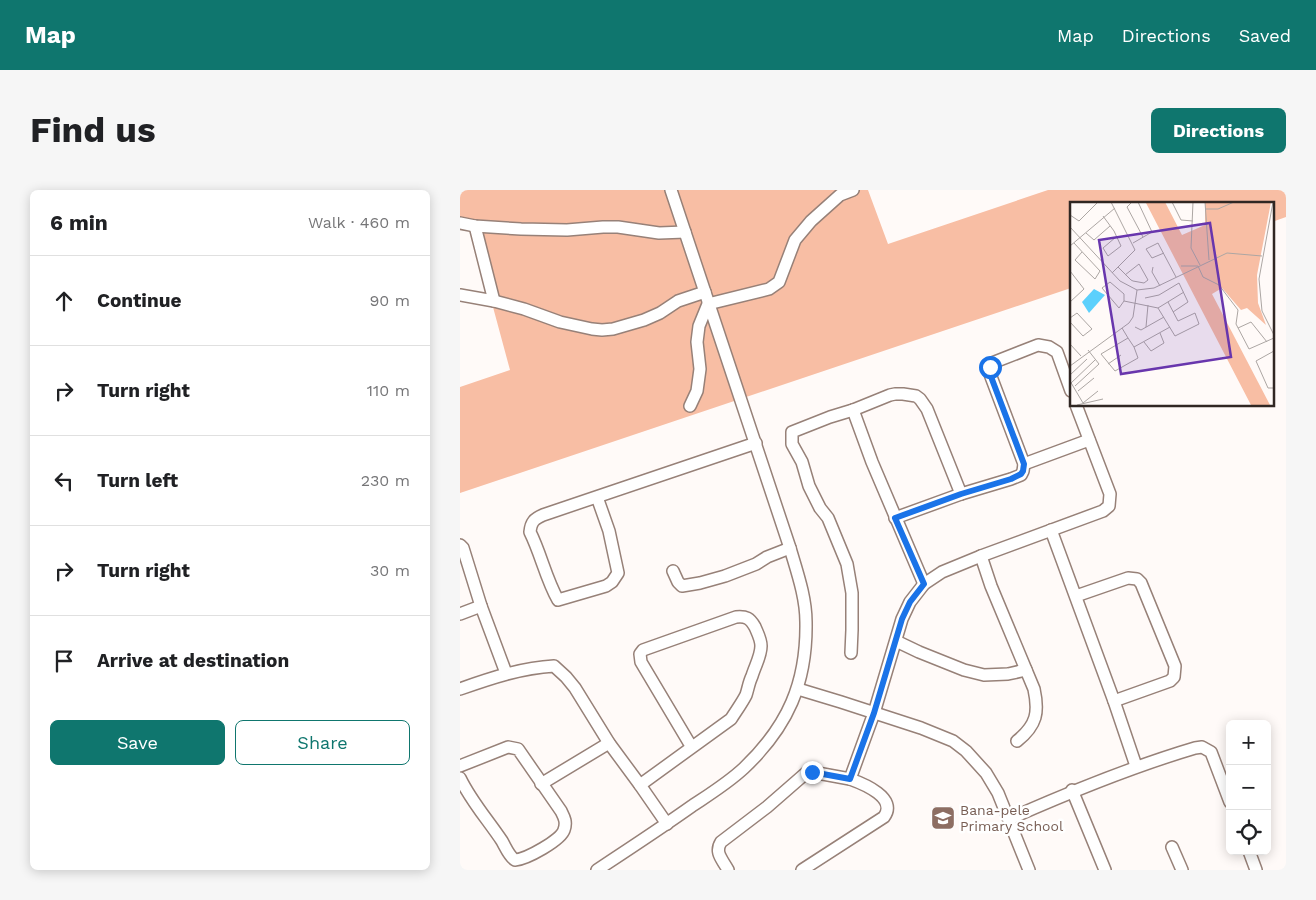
<!DOCTYPE html>
<meta charset="utf-8">
<style>
:root{--surface:#fff;--page:#f6f6f6;--text:#202124;--muted:#757577;--line:#e0e0e0;--accent:#0f766e}
body{margin:0;font-family:"Work Sans",sans-serif;background:var(--page);color:var(--text)}
.controls{position:absolute;right:15px;bottom:15px;display:grid;overflow:hidden;border-radius:8px;box-shadow:0 2px 12px #0003}
.controls button{width:45px;height:45px;display:grid;place-items:center;padding:0;border:0;border-bottom:1px solid var(--line);background:var(--surface);color:var(--text);font:25px sans-serif}
.stop{position:absolute;width:15px;height:15px;margin:-11px;border:4px solid #1a73e8;border-radius:50%;background:#fff}
.stop.end{background:#1a73e8;border-color:#fff;box-shadow:0 1px 5px #0008}
.list{margin:0;padding:0;list-style:none}
h2{display:flex;justify-content:space-between;align-items:center;height:65px;margin:0;padding:0 20px;font-size:21px}
h2 small{font-size:16px;font-weight:400;color:var(--muted)}
.list li{display:grid;grid-template-columns:32px 1fr auto;gap:15px;align-items:center;box-sizing:border-box;height:90px;padding:0 20px;border-top:1px solid var(--line)}
.list b{display:block;font-size:19px;white-space:nowrap}
.list em{font-size:16px;font-style:normal;color:var(--muted)}
.actions{display:flex;gap:10px;padding:15px 20px}
.actions a{flex:1;padding:11px 0;border:1px solid var(--accent);border-radius:8px;text-align:center;font-size:18px;color:var(--accent)}
.actions .main{background:var(--accent);color:#fff}
.icon{flex:none;width:28px;height:28px;fill:none;stroke:currentColor;stroke-width:2;stroke-linecap:round;stroke-linejoin:round}
.map{position:relative;flex:none;width:826px;height:680px;overflow:hidden;border-radius:8px}
header{display:flex;align-items:center;gap:30px;box-sizing:border-box;height:70px;padding:0 25px;background:var(--accent);color:#fff}
header strong{font-size:24px}
nav{display:flex;gap:28px;margin-inline-start:auto;font-size:18px}
.intro{display:flex;align-items:center;justify-content:space-between;box-sizing:border-box;height:120px;padding:0 30px}
h1{margin:0;font-size:35px}
.button{padding:12px 22px;border-radius:8px;background:var(--accent);color:#fff;font-size:18px;font-weight:700}
main{display:flex;gap:30px;padding:0 30px}
aside{flex:1;background:var(--surface);border-radius:8px;box-shadow:0 2px 12px #0003}
.map>svg:first-child{display:block}
</style>
<header>
<strong>Map</strong>
<nav><a>Map</a><a>Directions</a><a>Saved</a></nav>
</header>
<div class="intro"><h1>Find us</h1><a class="button">Directions</a></div>
<main>
<aside>
<h2>6 min<small>Walk · 460 m</small></h2>
<ul class="list">
<li><svg class="icon" aria-label="ahead" viewBox="0 0 24 24"><path d="M12 20V5M6 11l6-6 6 6"/></svg><div><b>Continue</b></div><em>90 m</em></li>
<li><svg class="icon" aria-label="right" viewBox="0 0 24 24"><path d="M7 20v-9h11M14 6l5 5-5 5"/></svg><div><b>Turn right</b></div><em>110 m</em></li>
<li><svg class="icon" aria-label="left" viewBox="0 0 24 24"><path d="M17 20v-9H6M10 6l-5 5 5 5"/></svg><div><b>Turn left</b></div><em>230 m</em></li>
<li><svg class="icon" aria-label="right" viewBox="0 0 24 24"><path d="M7 20v-9h11M14 6l5 5-5 5"/></svg><div><b>Turn right</b></div><em>30 m</em></li>
<li><svg class="icon" aria-label="arrive" viewBox="0 0 24 24"><path d="M6 21V4h12l-3 4 3 4H6"/></svg><div><b>Arrive at destination</b></div></li>
</ul>
<div class="actions"><a class="main">Save</a><a>Share</a></div>
</aside>
<div class="map">
<svg width="826" height="680" viewBox="0 0 826 680">
<rect width="100%" height="100%" fill="#fffaf8"/>
<path fill="#f8bea4" d="M0,0H408L428,54L588,0H826V27L812,32V14H611V98L0,303V197L50,180L10,32L0,31Z"/>
<g fill="none" stroke-linecap="round" stroke-linejoin="round">
<defs>
<g id="minor">
<path d="M0,33L15,36L61,39L107,40L143,37H158L199,43L225,42"/>
<path d="M15,36L34,111"/>
<path d="M0,105L34,111L64,119L100,132L132,139L142,140L153,139L184,130L200,123L218,111L245,102"/>
<path d="M230,216L237,201L240,179L237,152L239,136L248,114L309,99L319,92L335,50L351,31L380,5L393,0"/>
<path d="M393,220L412,272L464,394"/>
<path d="M564,274L629,250"/>
<path d="M137,307L149,341L158,383L152,392L146,396L98,410C86,389 81,364 70,342C71,332 74,329 83,325L296,253"/>
<path d="M435,328L501,304L551,289L561,285L563,281L564,274L530,184V177L532,173L578,155L589,157L597,162L611,201"/>
<path d="M591,340L654,511L676,576"/>
<path d="M0,355L3,358L21,416L46,483"/>
<path d="M521,366L531,396L574,499C579,522 577,535 557,551"/>
<path d="M213,381L218,392L222,396L240,393L265,386L296,374L307,367L330,358"/>
<path d="M616,406L668,388L677,389L681,393L715,476L714,487L710,491L654,511"/>
<path d="M0,424L21,416"/>
<path d="M436,451L459,462L504,480L524,485L548,484L566,480"/>
<path d="M391,463L392,440V403L387,374L368,328L360,318L349,296L342,272L332,254V242L370,227L393,220L430,205L435,204H443L456,206L460,209L467,219L501,304"/>
<path d="M0,499C31,488 61,478 94,476L106,487L115,498L149,553L180,595L207,634"/>
<path d="M338,499L381,512L461,538L493,551L506,561L526,583L538,603L569,680"/>
<path d="M0,576L48,557L58,559L101,621C104,627 107,632 104,640C101,650 67,669 55,670C49,666 46,658 42,651C28,630 11,611 0,588"/>
<path d="M81,594L149,553"/>
<path d="M180,595L271,529C276,521 282,513 286,505C288,499 289,492 292,486C295,476 301,466 301,456C301,449 297,442 295,437C290,428 286,426 276,427L183,460L180,464L181,472L231,556"/>
<path d="M612,600L645,680"/>
<path d="M549,629C610,602 671,577 735,558L742,557L751,562L770,612"/>
<path d="M712,657L722,680"/>
<path d="M789,661L796,680"/>
<path d="M137,680C169,659 201,638 232,616C250,604 268,593 284,578C328,536 347,493 346,432C346,407 337,382 330,358L211,0"/>
<path d="M268,680C263,670 254,663 261,652L307,617L346,583L352,582L390,589L414,523L442,429L450,412L464,394L482,382L521,366L643,321L649,316L650,304L616,215"/>
<path d="M342,680L424,627C438,608 404,594 390,589"/>
</g>
</defs>
<use href="#minor" stroke="#978178" stroke-width="14"/>
<use href="#minor" stroke="#fff" stroke-width="11"/>
</g>
<g fill="none" stroke-linecap="round" stroke-linejoin="round">
<path stroke="#1a73e8" stroke-width="6" d="M352,582L390,589L414,523L442,429L450,412L464,394L435,328L501,304L551,289L561,284L563,281L564,274L530,184V177"/>
</g>
<defs>
<symbol id="school-square" viewBox="-11 -11 22 22"><rect x="-9" y="-9" width="18" height="18" rx="4" fill="#8d6e63" stroke="#fff"/><path d="M0-5L7-2L0 1L-7-2ZM-4 1L0 2.5L4 1V4Q0 6-4 4Z" fill="#fff"/></symbol>
</defs>
<g fill-rule="evenodd">
<use href="#school-square" x="469" y="614" width="28" height="28"/>
</g>
<g text-anchor="middle" stroke-width="5" stroke-linejoin="round" paint-order="stroke">
<g font-size="14" fill="#785e54" stroke="#fff" text-anchor="start">
<text x="500" y="625">Bana-pele<tspan x="500" dy="16">Primary School</tspan></text>
</g>
</g>
<g transform="translate(610 12)">
<rect width="204" height="204" fill="#fffaf8"/>
<path d="M95,0L112,33L135,23V0H201L187,73L188,101L196,123L177,106L171,108L152,86L142,92L200,203H181L76,1Z" fill="#f8bea4"/>
<path d="M24,87L35,93L19,111L12,100Z" fill="#5cd0fc"/>
<path fill="none" stroke="#aca6a3" stroke-width="1" d="M41,0L65,48L42,71M62,0L57,5L73,35M102,0L111,18L123,19M123,0L121,46L130,63M135,0L139,58M203,0L189,77L192,109L204,133M135,7H148L164,0M0,13L9,19L28,0M33,14L44,29L51,44L38,54L33,46L46,35M0,25L50,79L67,88L84,86L157,51L192,54M16,31L24,38L40,24M4,41L30,69L25,77L5,58L12,50M63,41L82,30L68,0M0,44L45,6M94,51L82,56L76,47L88,41L89,43L106,75M111,64H128L133,75L149,83L168,108L166,122L179,147L204,136M48,65L61,78L63,79L74,81L78,78L69,62L55,73M83,65L82,70L90,84M0,69L14,87L0,100M75,96L89,93L109,81L118,100L103,110M54,99L49,106L32,86L40,80L54,92V99L88,106L105,134L129,122L125,111L108,119L98,100M88,106L114,90M0,116L7,111L22,127L13,134L0,120M65,125L71,128L94,115M76,125L78,103M52,126L58,136L64,145L68,156L45,169L31,152L58,136M168,126L181,120L197,140M74,140L81,149L94,141L90,131M0,142L11,154M64,145L100,125M204,149L186,159L198,186H204M38,162L51,153M0,164L59,121L63,115L67,88M0,173L17,157M0,179L13,201M0,182L25,158M5,184L29,162L18,148M8,189L24,176M13,201L28,189M7,203L33,197"/>
<path fill="#6836ad" fill-opacity="0.15" stroke="#6836ad" stroke-width="2.5" d="M140,21L161,155L51,172L29,38Z"/>
<rect width="204" height="204" fill="none" stroke="#302723" stroke-width="2.5"/>
</g>
</svg>
<div class="controls">
<button>+</button>
<button>−</button>
<button><svg class="icon" aria-label="locate" viewBox="0 0 24 24"><circle cx="12" cy="12" r="6"/><path d="M12 2v4M12 18v4M2 12h4M18 12h4"/></svg></button>
</div>
<div class="stop" style="left:530px;top:177px"></div>
<div class="stop end" style="left:352px;top:582px"></div>
</div>
</main>
